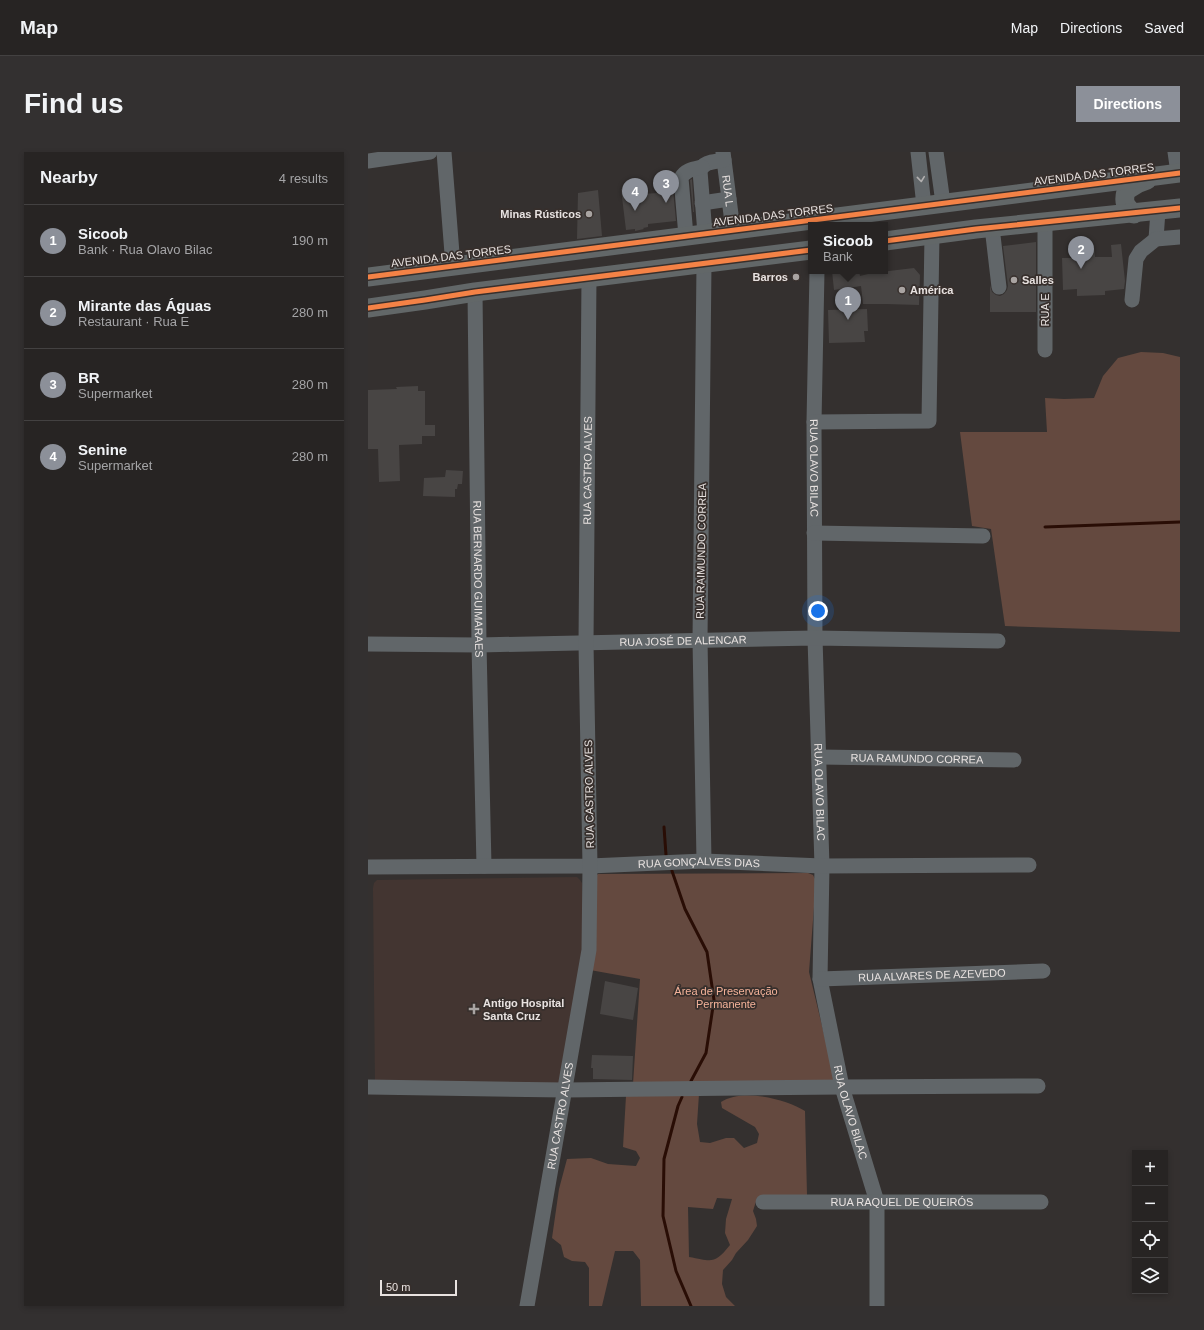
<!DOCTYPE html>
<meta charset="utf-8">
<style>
:root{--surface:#272423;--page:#333030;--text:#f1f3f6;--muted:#a4a4a6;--line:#434141;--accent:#8c9099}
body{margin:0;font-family:Helvetica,sans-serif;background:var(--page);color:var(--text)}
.controls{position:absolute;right:12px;bottom:12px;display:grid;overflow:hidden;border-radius:0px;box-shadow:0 2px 6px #0003}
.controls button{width:36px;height:36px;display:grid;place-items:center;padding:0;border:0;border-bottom:1px solid var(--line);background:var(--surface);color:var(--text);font:20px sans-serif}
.scale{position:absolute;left:12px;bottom:10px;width:77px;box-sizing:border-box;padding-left:4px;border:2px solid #e8e2e0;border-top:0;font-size:11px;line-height:14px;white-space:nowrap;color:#e8e2e0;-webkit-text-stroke:3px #372f2c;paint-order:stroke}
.you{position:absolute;left:450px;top:459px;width:14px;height:14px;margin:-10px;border:3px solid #fff;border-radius:50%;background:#1a73e8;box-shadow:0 0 0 6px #1a73e833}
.badge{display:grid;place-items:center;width:26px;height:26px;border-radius:50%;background:var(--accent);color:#fff;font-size:13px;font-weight:700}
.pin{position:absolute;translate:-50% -33px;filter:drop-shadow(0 1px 2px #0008)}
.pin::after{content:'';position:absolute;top:21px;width:14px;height:12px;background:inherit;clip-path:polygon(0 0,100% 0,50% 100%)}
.popup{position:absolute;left:440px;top:70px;width:80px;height:52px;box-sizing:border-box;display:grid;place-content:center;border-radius:0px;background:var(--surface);filter:drop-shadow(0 1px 3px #0005);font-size:13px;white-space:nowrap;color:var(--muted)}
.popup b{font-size:15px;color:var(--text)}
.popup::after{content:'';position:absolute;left:50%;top:100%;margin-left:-8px;border:8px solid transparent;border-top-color:var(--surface)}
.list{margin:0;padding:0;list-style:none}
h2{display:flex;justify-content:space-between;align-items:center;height:52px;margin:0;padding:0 16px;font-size:17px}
h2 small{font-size:13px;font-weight:400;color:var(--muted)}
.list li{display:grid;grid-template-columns:26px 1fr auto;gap:12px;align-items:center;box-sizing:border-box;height:72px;padding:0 16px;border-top:1px solid var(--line)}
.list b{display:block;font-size:15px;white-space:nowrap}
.list p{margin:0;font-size:13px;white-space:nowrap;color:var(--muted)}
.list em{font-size:13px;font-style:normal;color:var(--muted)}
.icon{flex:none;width:22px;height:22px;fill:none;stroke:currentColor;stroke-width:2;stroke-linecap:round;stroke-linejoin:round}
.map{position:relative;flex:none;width:812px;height:1154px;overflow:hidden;border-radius:0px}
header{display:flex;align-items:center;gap:24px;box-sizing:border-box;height:56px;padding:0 20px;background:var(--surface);border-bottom:1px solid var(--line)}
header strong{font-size:19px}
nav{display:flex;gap:22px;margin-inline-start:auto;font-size:14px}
.intro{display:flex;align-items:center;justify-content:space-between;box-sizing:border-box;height:96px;padding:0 24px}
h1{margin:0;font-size:28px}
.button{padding:10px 18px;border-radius:0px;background:var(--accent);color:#fff;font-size:14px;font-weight:700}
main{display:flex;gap:24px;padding:0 24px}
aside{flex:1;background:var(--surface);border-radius:0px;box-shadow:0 2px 6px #0003}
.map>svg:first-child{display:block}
</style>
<header>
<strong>Map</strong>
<nav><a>Map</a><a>Directions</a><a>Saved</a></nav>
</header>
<div class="intro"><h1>Find us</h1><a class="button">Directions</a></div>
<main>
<aside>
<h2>Nearby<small>4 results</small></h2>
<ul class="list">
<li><span class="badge">1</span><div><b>Sicoob</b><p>Bank · Rua Olavo Bilac</p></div><em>190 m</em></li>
<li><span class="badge">2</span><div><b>Mirante das Águas</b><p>Restaurant · Rua E</p></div><em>280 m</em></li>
<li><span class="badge">3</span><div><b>BR</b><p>Supermarket</p></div><em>280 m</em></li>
<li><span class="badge">4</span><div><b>Senine</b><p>Supermarket</p></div><em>280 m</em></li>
</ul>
</aside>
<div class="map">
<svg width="812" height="1154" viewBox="0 0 812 1154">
<rect width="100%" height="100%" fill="#34302f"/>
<path fill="#433531" d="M209,725L212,728L214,731L216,798L192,933L7,932L5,736L6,731L9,728Z"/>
<g fill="#64493f" fill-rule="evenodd">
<path d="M773,200L795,201L812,205V480L637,474L623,377L604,374L592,280H679L677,246L696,247L726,246L735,224L750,206Z"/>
<path d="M440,721L445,723L448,729L441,820L466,923V929L265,932L272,827L222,818L227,725L230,722Z"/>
<path d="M331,942L329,972L332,990L342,991L358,986H366L376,996L389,991L391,982L387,975L354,956L353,950C374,936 418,947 437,959L439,1043L389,1046L385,1059L388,1067L389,1074L380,1088L368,1101L364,1108L355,1118L354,1132L358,1145L367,1154H273L272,1108L265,1099H247L234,1154H221V1116L217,1110L204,1109L196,1105L193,1093L184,1086L191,1037L199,1007L223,1006L240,1012L268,1014L272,1006L268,999L255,995L258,944ZM349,1046L364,1047L358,1067L357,1081L362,1093C346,1113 344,1109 321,1105L320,1055L345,1057Z"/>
</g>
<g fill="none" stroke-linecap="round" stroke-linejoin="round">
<g stroke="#290d05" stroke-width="3">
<path d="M677,375L812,370"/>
<path d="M296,675L298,703"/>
<path d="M304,719L317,757L339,800L346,848L338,901L323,929"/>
<path d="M314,945L310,954L296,1007L295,1064L308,1119L323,1154"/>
</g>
</g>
<g fill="#484544">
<path d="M299,25L300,27H304L308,69L280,72V75L275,76L276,77L267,79V77L258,78L253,37L272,34L273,42L290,41L289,26Z"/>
<path d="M324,27L326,60H325L322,28Z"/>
<path d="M230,38L234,84L209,87L210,41Z"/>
<path d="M668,90V160H622V133L624,140L628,143L632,144L636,142L639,138L640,134L635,94Z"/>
<path d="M753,92L757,129L756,137L737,139V143L709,144V137L695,138L694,106H716V94L726,93L727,105H744L743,93Z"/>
<path d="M546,116L552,123L551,153L518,152H495L493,134L466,138L464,119H491L492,124L504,121Z"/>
<path d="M499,157L500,179H496L497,190L461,191L460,158Z"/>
<path d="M50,234V239H57V273H67V284H54V292L31,293L32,329L11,330L10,297H0V238L29,237L28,235Z"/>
<path d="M78,318L95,319L94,332H90L89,337H87V345L55,344L56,326L77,325Z"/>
<path d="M237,829L270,836L265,868L232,862Z"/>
<path d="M224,903L265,904L264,928L225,927V916H223Z"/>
</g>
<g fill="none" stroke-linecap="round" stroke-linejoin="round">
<g stroke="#616669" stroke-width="15">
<path d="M76,0L85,114"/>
<path id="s1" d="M355,0L365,78"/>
<path d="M550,0L556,54"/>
<path d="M568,0L575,51"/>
<path d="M807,0L810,21"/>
<path d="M0,9L62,0"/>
<path d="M334,51L361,47"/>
<path d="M624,75L631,135"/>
<path d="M337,82L332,19C336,9 346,10 356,8"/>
<path d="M318,84L313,26C317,18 325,17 334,15"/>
<path d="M788,87L790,59"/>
<path d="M336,112L332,488L336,709"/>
<path id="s2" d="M449,119L446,270L447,486L454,714L452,827L474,935L509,1050V1154"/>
<path id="s3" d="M107,140L111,493L116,714"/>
<path d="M764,148L768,107L773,99L788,87L812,85"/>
<path d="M677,198V70"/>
<path d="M446,270L561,269L564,83"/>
<path d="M446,381L615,384"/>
<path id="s4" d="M0,492L111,493L447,486L630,489"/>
<path id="s5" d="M452,605L646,608"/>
<path id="s6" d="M0,715L222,714L336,709L454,714L661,713"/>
<path id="s7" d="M452,827L675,819"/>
<path d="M0,935L197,938L474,935L670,934"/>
<path id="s8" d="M395,1050H673"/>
<path id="s9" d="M159,1154L221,798L222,714L218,491L221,125"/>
</g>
<g stroke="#626768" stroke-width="19">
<path d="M766,62C757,53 755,51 758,39L771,31L779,28"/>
<path d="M517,89L608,77L812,56"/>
<path d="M0,125L812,21"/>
<path d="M0,156L57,148L107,140L443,98"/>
</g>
<defs>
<g id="cycleway">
<path d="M517,89L608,77L812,56"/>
<path d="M0,125L812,21"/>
<path d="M0,156L57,148L107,140L443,98"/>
</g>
</defs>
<use href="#cycleway" stroke="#372f2c" stroke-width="8"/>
<use href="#cycleway" stroke="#f48246" stroke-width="5"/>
</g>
<defs><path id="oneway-chevron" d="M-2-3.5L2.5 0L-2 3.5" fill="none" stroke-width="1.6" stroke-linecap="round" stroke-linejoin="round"/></defs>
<use stroke="#b2b0b0" href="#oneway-chevron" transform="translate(553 27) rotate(84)"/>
<g fill="#a9a4a2" stroke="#372f2c" stroke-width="1.5">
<circle cx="221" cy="62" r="4"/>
<circle cx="428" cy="125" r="4"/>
<circle cx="646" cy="128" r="4"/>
<circle cx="534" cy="138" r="4"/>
<path d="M104 851h4v4h4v4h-4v4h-4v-4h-4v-4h4z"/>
</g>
<g text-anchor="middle" stroke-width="3.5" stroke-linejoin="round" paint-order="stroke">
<g font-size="11" fill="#e8e2e0" stroke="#372f2c">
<text transform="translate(726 22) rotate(-7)" y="4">AVENIDA DAS TORRES</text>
<text dy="4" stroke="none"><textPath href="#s1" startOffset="39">RUA L</textPath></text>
<text transform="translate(405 63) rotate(-7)" y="4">AVENIDA DAS TORRES</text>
<text transform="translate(83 104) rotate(-7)" y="4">AVENIDA DAS TORRES</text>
<text transform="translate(677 158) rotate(-90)" y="4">RUA E</text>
<text dy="4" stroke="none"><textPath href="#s2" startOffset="197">RUA OLAVO BILAC</textPath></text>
<text dy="4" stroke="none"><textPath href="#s9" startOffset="841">RUA CASTRO ALVES</textPath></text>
<text transform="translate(333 399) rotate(-89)" y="4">RUA RAIMUNDO CORREA</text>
<text dy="4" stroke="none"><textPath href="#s3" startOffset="287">RUA BERNARDO GUIMARAES</textPath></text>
<text dy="4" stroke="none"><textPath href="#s4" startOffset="315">RUA JOSÉ DE ALENCAR</textPath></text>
<text dy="4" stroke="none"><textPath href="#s5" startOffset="97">RUA RAMUNDO CORREA</textPath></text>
<text dy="4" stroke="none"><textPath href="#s2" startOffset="521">RUA OLAVO BILAC</textPath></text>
<text transform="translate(221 642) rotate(-91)" y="4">RUA CASTRO ALVES</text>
<text dy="4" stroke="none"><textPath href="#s6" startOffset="331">RUA GONÇALVES DIAS</textPath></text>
<text dy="4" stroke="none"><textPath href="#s7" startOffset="112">RUA ALVARES DE AZEVEDO</textPath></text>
<text dy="4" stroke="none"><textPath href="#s2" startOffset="845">RUA OLAVO BILAC</textPath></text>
<text dy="4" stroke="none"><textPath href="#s9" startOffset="193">RUA CASTRO ALVES</textPath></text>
<text dy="4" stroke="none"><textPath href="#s8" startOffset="139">RUA RAQUEL DE QUEIRÓS</textPath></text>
</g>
<g font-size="11" font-weight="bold" fill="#e8e2e0" stroke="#372f2c" text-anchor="start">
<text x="213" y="66" text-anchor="end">Minas Rústicos</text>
<text x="420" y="129" text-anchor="end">Barros</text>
<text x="654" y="132">Salles</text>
<text x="542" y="142">América</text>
<text x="115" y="855">Antigo Hospital<tspan x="115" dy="13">Santa Cruz</tspan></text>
</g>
<g font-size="11" fill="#f5b39a" stroke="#372f2c">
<text x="358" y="843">Área de Preservação<tspan x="358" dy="13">Permanente</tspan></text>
</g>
</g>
</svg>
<div class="controls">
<button>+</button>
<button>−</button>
<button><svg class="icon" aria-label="locate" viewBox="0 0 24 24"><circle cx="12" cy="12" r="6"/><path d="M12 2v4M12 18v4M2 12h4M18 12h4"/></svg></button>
<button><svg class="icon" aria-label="layers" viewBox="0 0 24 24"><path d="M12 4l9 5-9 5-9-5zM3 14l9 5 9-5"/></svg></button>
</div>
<div class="scale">50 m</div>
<div class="you"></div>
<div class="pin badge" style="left:480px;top:168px">1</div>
<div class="popup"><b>Sicoob</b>Bank</div>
<div class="pin badge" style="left:713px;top:117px">2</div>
<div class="pin badge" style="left:298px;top:51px">3</div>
<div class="pin badge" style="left:267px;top:59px">4</div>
</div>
</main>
